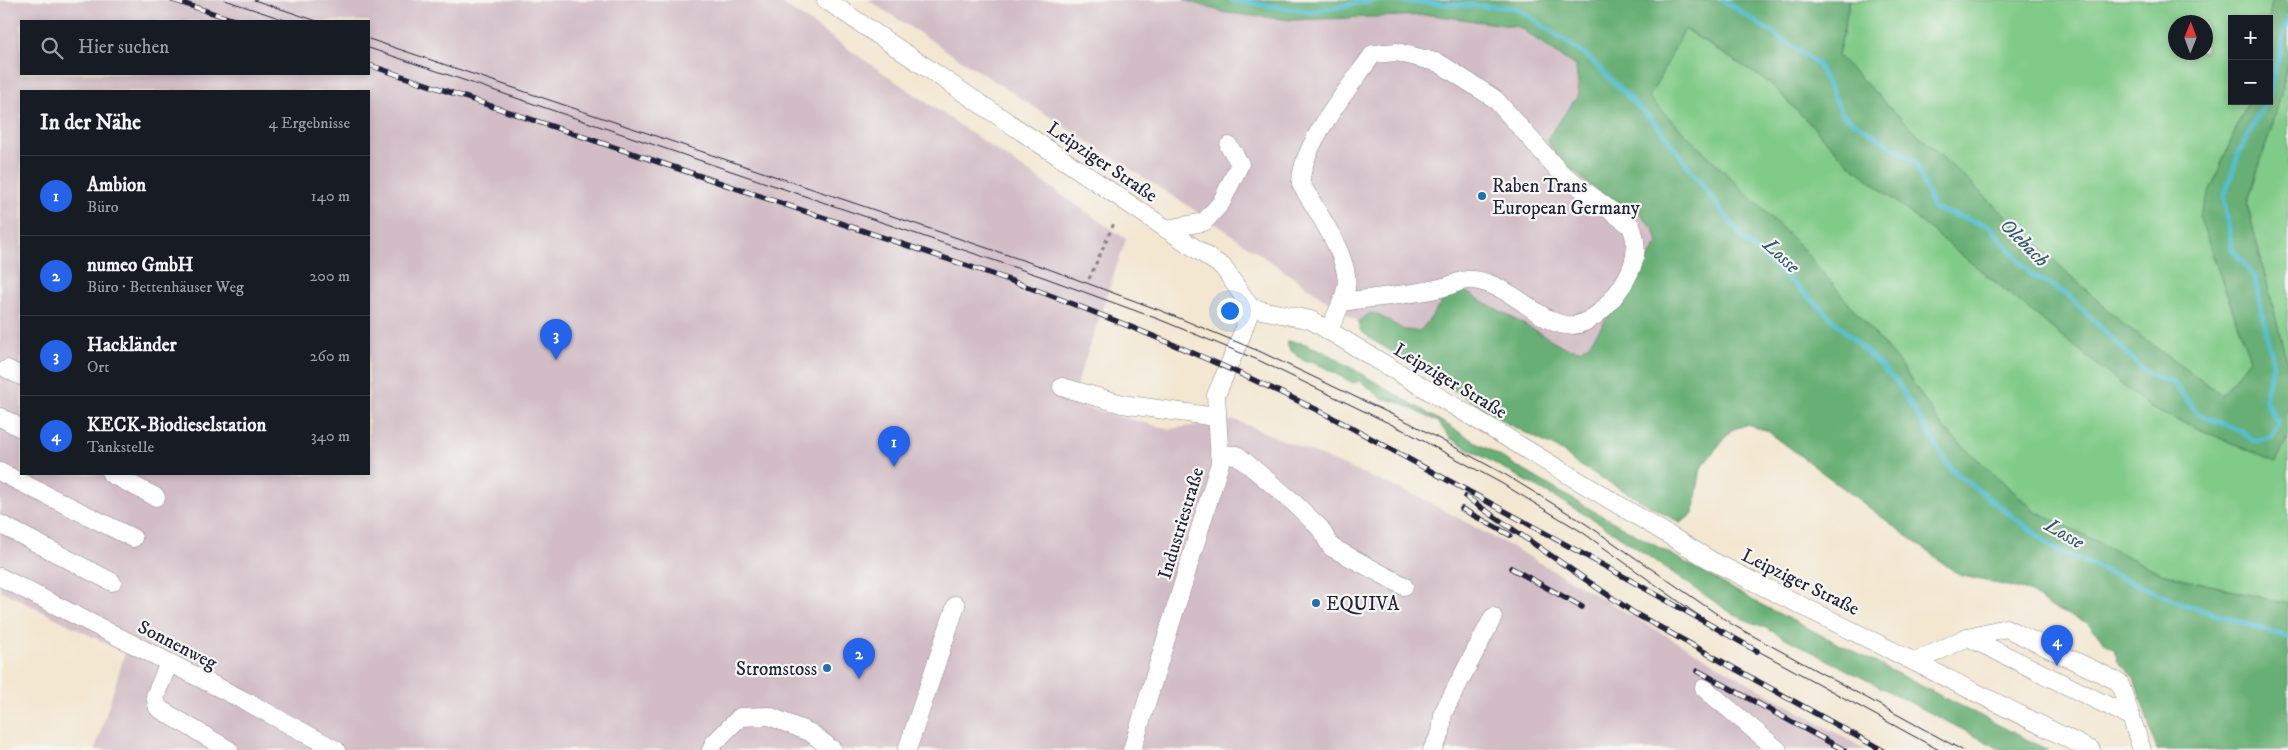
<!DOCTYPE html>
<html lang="de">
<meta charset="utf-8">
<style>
:root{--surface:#171b24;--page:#242831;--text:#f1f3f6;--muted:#9ea1a6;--line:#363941;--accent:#2563eb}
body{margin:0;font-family:"IM FELL DW Pica",serif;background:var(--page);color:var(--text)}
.controls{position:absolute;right:15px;top:15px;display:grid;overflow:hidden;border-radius:0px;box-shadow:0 2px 8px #0003}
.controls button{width:45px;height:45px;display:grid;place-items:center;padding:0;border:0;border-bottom:1px solid var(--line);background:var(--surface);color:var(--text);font:25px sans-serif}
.compass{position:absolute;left:2168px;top:15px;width:45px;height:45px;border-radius:50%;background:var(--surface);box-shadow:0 2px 8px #0003;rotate:1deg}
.you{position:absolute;left:1229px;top:310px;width:18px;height:18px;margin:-12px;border:4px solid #fff;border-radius:50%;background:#1a73e8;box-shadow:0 0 0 8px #1a73e833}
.badge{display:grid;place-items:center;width:32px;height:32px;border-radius:50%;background:var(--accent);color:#fff;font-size:16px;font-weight:700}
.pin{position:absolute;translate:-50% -41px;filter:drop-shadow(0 1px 2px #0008)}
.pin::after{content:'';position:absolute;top:26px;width:18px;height:15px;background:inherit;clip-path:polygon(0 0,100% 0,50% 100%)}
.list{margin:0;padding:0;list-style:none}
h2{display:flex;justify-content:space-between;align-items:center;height:65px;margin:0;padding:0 20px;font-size:21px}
h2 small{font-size:16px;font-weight:400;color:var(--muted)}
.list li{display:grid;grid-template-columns:32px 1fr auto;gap:15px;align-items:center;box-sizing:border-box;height:80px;padding:0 20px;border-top:1px solid var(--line)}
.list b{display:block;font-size:19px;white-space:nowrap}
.list p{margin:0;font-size:16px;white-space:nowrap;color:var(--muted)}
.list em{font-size:16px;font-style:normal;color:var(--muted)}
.icon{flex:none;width:28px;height:28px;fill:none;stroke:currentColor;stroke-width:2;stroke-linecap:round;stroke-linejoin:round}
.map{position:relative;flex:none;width:2288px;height:750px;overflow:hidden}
.search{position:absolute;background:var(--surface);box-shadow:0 2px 8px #0003;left:20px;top:20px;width:350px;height:55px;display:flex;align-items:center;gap:12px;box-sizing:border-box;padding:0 18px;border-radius:0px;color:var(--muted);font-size:19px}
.panel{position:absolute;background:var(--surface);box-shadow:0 2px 8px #0003;left:20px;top:90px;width:350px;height:385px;border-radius:0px}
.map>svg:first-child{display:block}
</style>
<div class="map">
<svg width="2288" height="750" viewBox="0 0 2288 750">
<rect width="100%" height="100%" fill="#f6f6f2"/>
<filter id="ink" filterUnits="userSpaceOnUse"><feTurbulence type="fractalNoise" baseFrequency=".02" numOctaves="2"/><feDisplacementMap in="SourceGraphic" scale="10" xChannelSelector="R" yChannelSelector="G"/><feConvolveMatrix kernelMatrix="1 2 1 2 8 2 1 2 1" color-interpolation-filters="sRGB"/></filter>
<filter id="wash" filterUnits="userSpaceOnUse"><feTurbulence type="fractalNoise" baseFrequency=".0096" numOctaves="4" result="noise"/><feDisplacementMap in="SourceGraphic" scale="20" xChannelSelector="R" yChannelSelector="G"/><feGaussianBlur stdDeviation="1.12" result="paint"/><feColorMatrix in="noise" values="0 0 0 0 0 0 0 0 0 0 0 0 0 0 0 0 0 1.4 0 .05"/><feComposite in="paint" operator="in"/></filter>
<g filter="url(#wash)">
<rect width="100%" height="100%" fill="#f3e7d2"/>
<g fill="#d2bdc6" fill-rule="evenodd">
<path d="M0,0H777L1126,239L1070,404L1168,429L1235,420L1423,499L1519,551L1866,750H95L125,653L0,590ZM21,21H369V74H21ZM21,91H369V474H21Z"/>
<path d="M868,0H1184L1226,13L1353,19L1432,15L1519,27L1576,67L1579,94L1548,139L1596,190L1636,211L1654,229L1658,243L1590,343L1581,350L1566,348L1438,306L1431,320L1419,331L1404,330L1377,314L1370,313L1358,322L1219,226Z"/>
</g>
<g fill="#81cb88" stroke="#527662" fill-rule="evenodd">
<path d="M1850,0H2272L2269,19H2232V101H2248L2199,216L2250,359L2222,395L2122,323L1914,131L1838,56ZM2176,22H2206V52H2176Z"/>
<path d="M1684,29L1770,83L1847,162L2152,409L2276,461L2288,437V604L2161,573L2035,511L1944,429L1900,364L1801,247L1649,98Z"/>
<path d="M2288,64V366L2247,204L2276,113Z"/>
</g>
<g fill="#68af74" stroke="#456858">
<path d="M1184,0H1850L1838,56L1914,131L2122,323L2222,395L2250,359L2199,216L2248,101H2269V19L2272,0H2288V64L2276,113L2247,204L2288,366V437L2276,462L2152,409L1847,162L1770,83L1685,29L1649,98L1801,247L1900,364L1944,429L2035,511L2161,573L2288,604V750H2157L2134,678L2118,662L2114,649L2107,645L2088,623L2048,606L2029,591L1959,575L1766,430L1746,425L1731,430L1701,468L1693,514L1680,523L1574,462L1562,451L1508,424L1371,339L1360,330L1358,322L1370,313L1377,314L1404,330L1419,331C1439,313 1436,297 1464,291L1566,348L1581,350L1590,343L1658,243L1654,229L1636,211L1596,190L1556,156L1547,139L1579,94L1576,67L1519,27L1432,15L1292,20L1226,13Z"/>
<path d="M1286,341L1303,343L1323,351L1567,496L1756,602L2048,750H2002L1766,628L1734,615L1600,523L1450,438L1438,422L1398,402L1382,398L1360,381L1353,383L1312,361H1304L1289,349Z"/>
</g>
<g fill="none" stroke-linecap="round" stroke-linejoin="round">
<g stroke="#55bed1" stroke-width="5">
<path d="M1231,0L1312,12L1375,0L1517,8L1588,57L1657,125L1744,240L1820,307L1897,382L1951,469L2055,549L2180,603L2288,637"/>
<path d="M1723,0L1817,63L1843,115L1915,161L1933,208L1989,226L2031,274L2068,295L2149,375L2173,382L2198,414L2241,431L2254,441L2272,437L2278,424L2265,399L2273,364L2255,278L2232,249L2224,197L2239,152L2266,101"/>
<path d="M2269,96L2288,17"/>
</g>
</g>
</g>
<g filter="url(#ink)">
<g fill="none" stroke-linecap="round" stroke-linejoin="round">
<defs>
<g id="minor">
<path d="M826,0L1223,267L1251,308L1311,320L1712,561L2091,750"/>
<path d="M1166,229L1204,222L1221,203L1240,164L1229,146"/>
<path d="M1328,331C1335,317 1343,303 1346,288C1352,260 1315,209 1301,184C1300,145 1351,86 1373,54L1397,52L1439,63L1495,99L1560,172L1631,226C1640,248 1635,266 1622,286C1562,373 1537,290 1474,280C1463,278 1454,285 1444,287C1415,295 1373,297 1342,302"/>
<path d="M7,369L21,376"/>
<path d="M1062,387L1122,404L1216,417"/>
<path d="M0,417L21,428"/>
<path d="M1219,454L1237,455L1292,501L1320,528L1331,547L1404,586"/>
<path d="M0,472L133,538"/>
<path d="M111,474L156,497"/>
<path d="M0,524L112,582"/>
<path d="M0,577L253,705L336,750"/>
<path d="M1968,637L2006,628L2119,682L2131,717"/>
<path d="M1915,662L1968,637L2131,717L2142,750"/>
<path d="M169,663L155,696L158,708L229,750"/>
<path d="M1704,688L1778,750"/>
<path d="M711,750L714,743L740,717L769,716L811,733L833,750"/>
<path d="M907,750L956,605"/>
<path d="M1132,750L1220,463L1216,395L1239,342L1251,308"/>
<path d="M1432,750L1441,733L1443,713L1493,617"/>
</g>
</defs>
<use href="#minor" stroke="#8a8486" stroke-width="19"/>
<path stroke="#8a8486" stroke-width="3" stroke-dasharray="4 4" stroke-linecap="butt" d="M1089,279L1115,221"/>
<use href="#minor" stroke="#fff" stroke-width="18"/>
<g stroke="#22223b" stroke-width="1">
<path d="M225,0L288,21"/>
<path d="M254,0L317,21"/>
<path d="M369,39L1046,268L1162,311L1261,352L1410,423L1506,475L1586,524L1733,625L1962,750"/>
<path d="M369,48L1043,277L1158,319L1258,360L1405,431L1501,483L1582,532L1695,613L1742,642L1939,750"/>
</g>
<defs>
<g id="rail">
<path d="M173,0L237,21"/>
<path d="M369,65L998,276C1103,314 1208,357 1309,406C1353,427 1396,453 1440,476C1546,533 1652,592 1757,651"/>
<path d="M1466,497L1634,613L1882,750"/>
<path d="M1462,509L1510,535"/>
<path d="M1511,568L1582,607"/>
<path d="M1698,671L1844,750"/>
</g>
</defs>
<use href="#rail" stroke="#22223b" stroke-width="5.5"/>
<use href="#rail" stroke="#f6f6f2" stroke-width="4" stroke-dasharray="11" stroke-linecap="butt"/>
</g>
</g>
<g fill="#1f6fb2" stroke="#f6f6f2" stroke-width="2">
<circle cx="1482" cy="196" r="5"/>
<circle cx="1316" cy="603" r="5"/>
<circle cx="827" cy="668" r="5"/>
</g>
<g text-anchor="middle" stroke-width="4.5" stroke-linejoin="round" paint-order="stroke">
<g font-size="19" fill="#22223b" stroke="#f6f6f2">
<text transform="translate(1103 161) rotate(34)" y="7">Leipziger Straße</text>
<text transform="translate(1451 380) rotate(31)" y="7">Leipziger Straße</text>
<text transform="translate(1180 523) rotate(-73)" y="7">Industriestraße</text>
<text transform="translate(1801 581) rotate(26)" y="7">Leipziger Straße</text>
<text transform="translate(178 644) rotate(27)" y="7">Sonnenweg</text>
</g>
<g font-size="19" fill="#22223b" stroke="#f6f6f2" text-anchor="start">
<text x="1492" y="192">Raben Trans<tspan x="1492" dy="22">European Germany</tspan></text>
<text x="1326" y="610">EQUIVA</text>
<text x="817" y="675" text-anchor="end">Stromstoss</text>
</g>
<g font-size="20" font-style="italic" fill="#345970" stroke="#f6f6f2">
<text transform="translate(2025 242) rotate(45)" y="7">Olebach</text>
<text transform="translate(1782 255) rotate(43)" y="7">Losse</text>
<text transform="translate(2065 533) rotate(30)" y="7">Losse</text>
</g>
</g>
</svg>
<div class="controls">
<button>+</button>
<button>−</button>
</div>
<svg class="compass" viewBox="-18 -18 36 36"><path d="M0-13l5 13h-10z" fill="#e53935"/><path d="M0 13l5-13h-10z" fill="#9ea1a6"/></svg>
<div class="you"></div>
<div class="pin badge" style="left:894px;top:467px">1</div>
<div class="pin badge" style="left:859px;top:679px">2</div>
<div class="pin badge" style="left:556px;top:360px">3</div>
<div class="pin badge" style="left:2057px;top:666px">4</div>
<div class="search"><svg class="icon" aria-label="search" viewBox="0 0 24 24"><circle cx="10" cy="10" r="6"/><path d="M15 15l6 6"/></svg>Hier suchen</div>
<section class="panel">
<h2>In der Nähe<small>4 Ergebnisse</small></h2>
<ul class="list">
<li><span class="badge">1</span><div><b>Ambion</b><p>Büro</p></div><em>140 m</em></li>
<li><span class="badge">2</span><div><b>numeo GmbH</b><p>Büro · Bettenhäuser Weg</p></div><em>200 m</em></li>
<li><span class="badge">3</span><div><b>Hackländer</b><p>Ort</p></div><em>260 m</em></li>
<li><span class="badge">4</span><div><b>KECK-Biodieselstation</b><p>Tankstelle</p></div><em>340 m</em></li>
</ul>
</section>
</div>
